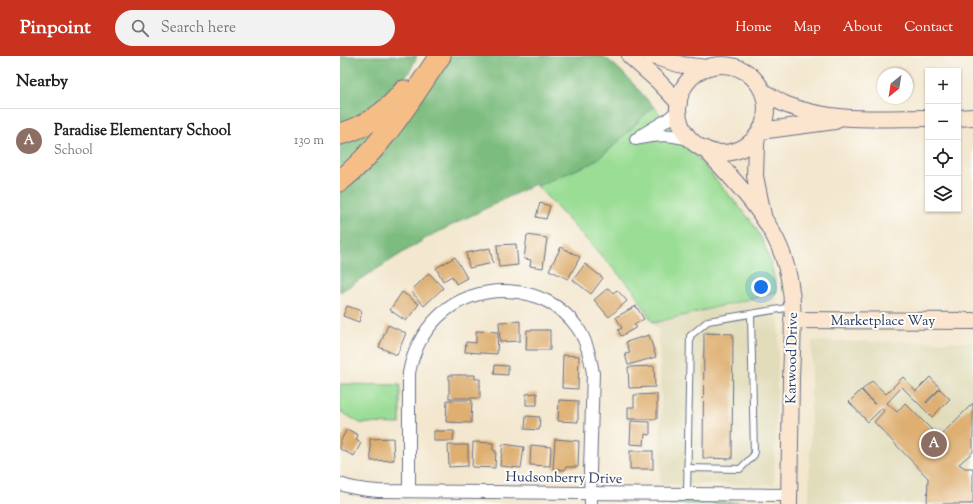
<!DOCTYPE html>
<meta charset="utf-8">
<style>
:root{--surface:#fff;--page:#f2f2f2;--text:#202124;--muted:#757577;--line:#e0e0e0;--accent:#c8321e}
body{margin:0;font-family:"Sorts Mill Goudy",serif;background:var(--page);color:var(--text)}
.controls{position:absolute;right:12px;top:12px;display:grid;overflow:hidden;border-radius:0px;box-shadow:0 1px 3px #0004}
.controls button{width:36px;height:36px;display:grid;place-items:center;padding:0;border:0;border-bottom:1px solid var(--line);background:var(--surface);color:var(--text);font:20px sans-serif}
.compass{position:absolute;left:537px;top:12px;width:36px;height:36px;border-radius:50%;background:var(--surface);box-shadow:0 1px 3px #0004;rotate:210deg}
.you{position:absolute;left:421px;top:231px;width:14px;height:14px;margin:-10px;border:3px solid #fff;border-radius:50%;background:#1a73e8;box-shadow:0 0 0 6px #1a73e833}
.badge{display:grid;place-items:center;width:26px;height:26px;border-radius:50%;background:var(--accent);color:#fff;font-size:13px;font-weight:700}
.pin{position:absolute;translate:-50% -50%;border:2px solid #fff;box-shadow:0 1px 4px #0006}
.list{margin:0;padding:0;list-style:none}
h2{display:flex;justify-content:space-between;align-items:center;height:52px;margin:0;padding:0 16px;font-size:17px}
h2 small{font-size:13px;font-weight:400;color:var(--muted)}
.list li{display:grid;grid-template-columns:26px 1fr auto;gap:12px;align-items:center;box-sizing:border-box;height:64px;padding:0 16px;border-top:1px solid var(--line)}
.list b{display:block;font-size:15px;white-space:nowrap}
.list p{margin:0;font-size:13px;white-space:nowrap;color:var(--muted)}
.list em{font-size:13px;font-style:normal;color:var(--muted)}
.icon{flex:none;width:22px;height:22px;fill:none;stroke:currentColor;stroke-width:2;stroke-linecap:round;stroke-linejoin:round}
.map{position:relative;flex:none;width:633px;height:448px;overflow:hidden}
header{display:flex;align-items:center;gap:24px;box-sizing:border-box;height:56px;padding:0 20px;background:var(--accent);color:#fff}
header strong{font-size:19px}
nav{display:flex;gap:22px;margin-inline-start:auto;font-size:14px}
.search{width:280px;height:36px;background:var(--page);display:flex;align-items:center;gap:10px;box-sizing:border-box;padding:0 14px;border-radius:22px;color:var(--muted);font-size:15px}
main{display:flex}
aside{flex:1;background:var(--surface)}
.map>svg:first-child{display:block}
</style>
<header>
<strong>Pinpoint</strong>
<div class="search"><svg class="icon" aria-label="search" viewBox="0 0 24 24"><circle cx="10" cy="10" r="6"/><path d="M15 15l6 6"/></svg>Search here</div>
<nav><a>Home</a><a>Map</a><a>About</a><a>Contact</a></nav>
</header>
<main>
<aside>
<h2>Nearby<small></small></h2>
<ul class="list">
<li><span class="badge" style="background:#8d6e63">A</span><div><b>Paradise Elementary School</b><p>School</p></div><em>130 m</em></li>
</ul>
</aside>
<div class="map">
<svg width="633" height="448" viewBox="0 0 633 448">
<rect width="100%" height="100%" fill="#fdfcf7"/>
<filter id="ink" filterUnits="userSpaceOnUse"><feTurbulence type="fractalNoise" baseFrequency=".025" numOctaves="2"/><feDisplacementMap in="SourceGraphic" scale="8" xChannelSelector="R" yChannelSelector="G"/><feConvolveMatrix kernelMatrix="1 2 1 2 8 2 1 2 1" color-interpolation-filters="sRGB"/></filter>
<filter id="wash" filterUnits="userSpaceOnUse"><feTurbulence type="fractalNoise" baseFrequency=".012" numOctaves="4" result="noise"/><feDisplacementMap in="SourceGraphic" scale="16" xChannelSelector="R" yChannelSelector="G"/><feGaussianBlur stdDeviation="0.9" result="paint"/><feColorMatrix in="noise" values="0 0 0 0 0 0 0 0 0 0 0 0 0 0 0 0 0 1.4 0 .05"/><feComposite in="paint" operator="in"/></filter>
<g filter="url(#wash)">
<rect width="100%" height="100%" fill="#f3e7cf"/>
<g fill="#e1dcba">
<path d="M437,236L439,271L434,427L433,429L320,428L321,330L318,275L313,267Z"/>
<path d="M472,285L633,286V448H469Z"/>
</g>
<g fill="#9add94" stroke="#5a8679">
<path d="M313,50L412,166C427,190 432,208 437,236L313,267L294,235L197,130L252,106L274,90Z"/>
<path d="M0,328L60,329V368L20,367L0,355Z"/>
<path d="M320,445L430,447L431,448H320Z"/>
</g>
<g fill="#7bbc7e" stroke="#4b766e">
<path d="M0,0H77L70,15L49,41L0,72Z"/>
<path d="M109,0H263C282,13 297,33 313,50L274,90L252,107L197,130V127L88,181L0,236V134Z"/>
<path d="M50,60L0,116V85Z"/>
</g>
<g id="blocks">
<g fill="#deaf71">
<path d="M200,147L210,150L206,163L196,161Z"/>
<path d="M187,179L207,182L203,212L190,210L191,204L184,203Z"/>
<path d="M176,188L178,209L159,211L157,189Z"/>
<path d="M221,191L240,201L228,223L209,214Z"/>
<path d="M150,192L153,207L129,212L126,197Z"/>
<path d="M115,201L127,222L116,228L112,220L103,225L96,212Z"/>
<path d="M245,208L263,222L251,238L233,224Z"/>
<path d="M89,217L103,232L84,250L71,235Z"/>
<path d="M268,232L273,237L277,234L287,245L269,261L254,244Z"/>
<path d="M62,236L79,248L66,265L50,254Z"/>
<path d="M7,250L22,255L19,266L3,260Z"/>
<path d="M296,250L304,263L294,269L297,271L281,280L278,274L282,272L276,261Z"/>
<path d="M180,265V285L160,286L159,266Z"/>
<path d="M48,269L66,277L57,299L39,291Z"/>
<path d="M187,274H210V294H186Z"/>
<path d="M136,275L158,276L157,298L125,296L126,286L136,287Z"/>
<path d="M364,277L393,278L392,403L363,402Z"/>
<path d="M309,279L316,301L288,309L285,298L290,297L286,286Z"/>
<path d="M223,299L239,300L238,333L222,332Z"/>
<path d="M155,309L168,310V319L154,318Z"/>
<path d="M314,310L315,331L289,332L288,311Z"/>
<path d="M109,319H135V323H140V342H109Z"/>
<path d="M563,321L576,335L590,321L600,332L586,346L587,347L600,333L610,343L592,361L562,331L547,347L557,356L565,347L599,381L633,347V396L619,408L625,412H633V448H587L588,422L534,366L544,355L542,352L528,366L509,346L521,334L534,348H535L522,334L532,325L546,338Z"/>
<path d="M197,337V349H186V338Z"/>
<path d="M317,338V363H288V351H294V339Z"/>
<path d="M107,344H132L131,367L106,366Z"/>
<path d="M219,344L238,345V366L218,365Z"/>
<path d="M186,360L200,361L199,374L185,373Z"/>
<path d="M291,365L310,366V379L305,378L304,389L290,388Z"/>
<path d="M7,373L18,379L16,384L21,387L14,400L0,393V386Z"/>
<path d="M94,375H114L113,385H94Z"/>
<path d="M53,382L54,404L31,405L30,383Z"/>
<path d="M215,383L239,385L238,411H226L225,414L213,413Z"/>
<path d="M133,386L153,387V394L156,395L155,412L132,411Z"/>
<path d="M163,388L184,391L181,412L160,410Z"/>
<path d="M108,389H128V410L109,411Z"/>
<path d="M191,389L211,391L210,410L190,409Z"/>
<rect x="290" y="395" width="23" height="18"/>
</g>
</g>
</g>
<g filter="url(#ink)">
<use href="#blocks" fill-opacity="0" stroke="#676f86" stroke-width="1"/>
<g fill="none" stroke-linecap="round" stroke-linejoin="round">
<defs>
<g id="lane">
<path d="M347,412L400,413L414,399L411,258"/>
<path d="M347,438L350,280L368,265L452,251"/>
</g>
<g id="street">
<path d="M302,79L327,64L338,55"/>
<path d="M296,83C319,78 329,78 352,84"/>
<path d="M0,428C13,433 25,434 38,435L449,439"/>
<path d="M69,435V317C73,295 82,277 98,261C136,223 206,227 237,271C247,285 250,301 253,317L250,415L251,448"/>
</g>
<g id="secondary">
<path d="M290,0L318,25L339,47"/>
<path d="M312,0L342,9L366,12"/>
<circle cx="382" cy="53" r="44"/>
<path d="M423,36C431,40 439,46 447,49C492,67 541,62 588,62"/>
<path d="M618,62L633,61"/>
<path d="M420,75L495,65"/>
<path d="M417,80L416,89L415,120L423,159"/>
<path d="M365,93C395,125 431,162 444,203C457,242 452,284 451,324C450,365 450,407 449,448"/>
<path d="M452,264L633,265"/>
</g>
<g id="highway">
<path d="M0,78C25,72 48,55 64,35"/>
<path d="M0,125C42,92 70,43 100,0"/>
</g>
</defs>
<use href="#lane" stroke="#676f86" stroke-width="8"/>
<use href="#street" stroke="#676f86" stroke-width="14"/>
<use href="#secondary" stroke="#676f86" stroke-width="18"/>
<use href="#highway" stroke="#676f86" stroke-width="23"/>
<use href="#lane" stroke="#fff" stroke-width="6"/>
<use href="#street" stroke="#fff" stroke-width="12"/>
<use href="#secondary" stroke="#fbe5cf" stroke-width="16"/>
<use href="#highway" stroke="#f6be87" stroke-width="21"/>
</g>
</g>
<g text-anchor="middle" stroke-width="4" stroke-linejoin="round" paint-order="stroke">
<g font-size="14" fill="#1b2f5e" stroke="#fdfcf7">
<text x="543" y="269">Marketplace Way</text>
<text transform="translate(451 302) rotate(-89)" y="5">Karwood Drive</text>
<text transform="translate(224 421) rotate(1)" y="5">Hudsonberry Drive</text>
</g>
</g>
</svg>
<div class="controls">
<button>+</button>
<button>−</button>
<button><svg class="icon" aria-label="locate" viewBox="0 0 24 24"><circle cx="12" cy="12" r="6"/><path d="M12 2v4M12 18v4M2 12h4M18 12h4"/></svg></button>
<button><svg class="icon" aria-label="layers" viewBox="0 0 24 24"><path d="M12 4l9 5-9 5-9-5zM3 14l9 5 9-5"/></svg></button>
</div>
<svg class="compass" viewBox="-18 -18 36 36"><path d="M0-13l5 13h-10z" fill="#e53935"/><path d="M0 13l5-13h-10z" fill="#757577"/></svg>
<div class="you"></div>
<div class="pin badge" style="left:594px;top:388px;background:#8d6e63">A</div>
</div>
</main>
